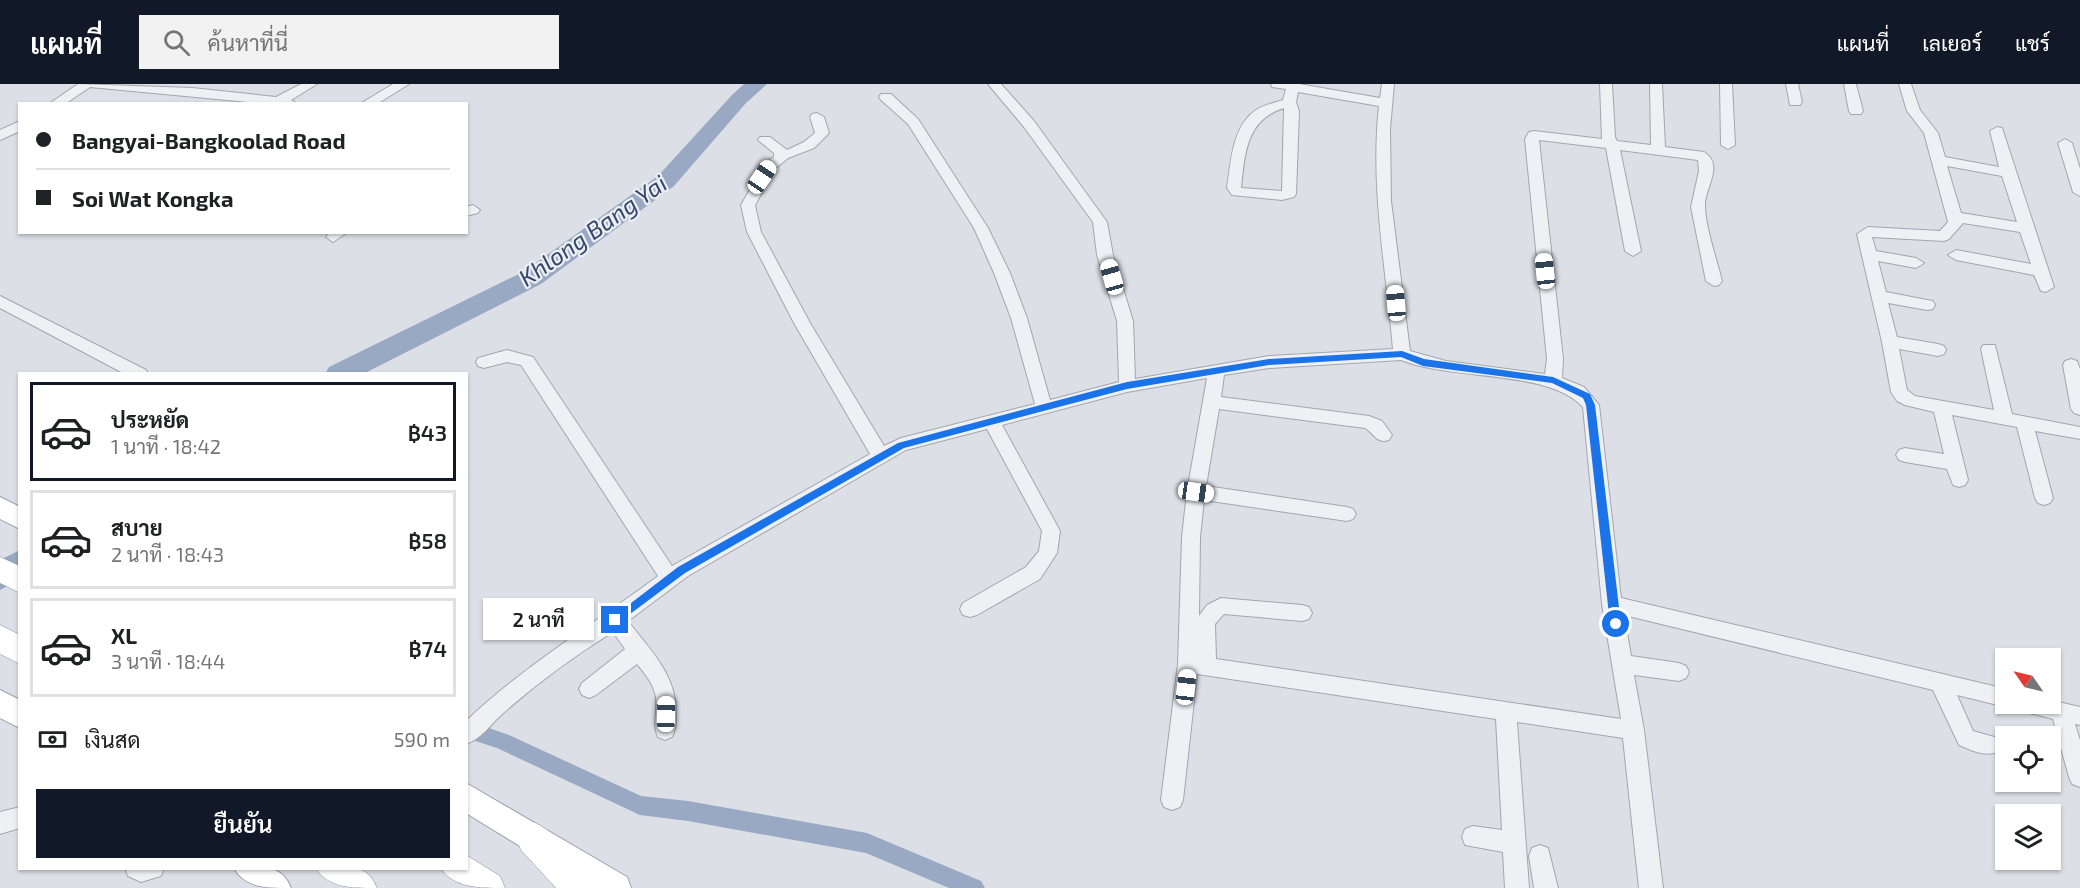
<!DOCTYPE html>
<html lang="th">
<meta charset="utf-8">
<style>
:root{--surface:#fff;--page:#f2f2f2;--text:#202124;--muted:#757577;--line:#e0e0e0;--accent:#111827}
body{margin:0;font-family:"Exo 2",Sarabun,sans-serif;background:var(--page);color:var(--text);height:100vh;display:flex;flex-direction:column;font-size:22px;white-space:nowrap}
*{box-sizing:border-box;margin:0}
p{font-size:20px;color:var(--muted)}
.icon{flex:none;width:33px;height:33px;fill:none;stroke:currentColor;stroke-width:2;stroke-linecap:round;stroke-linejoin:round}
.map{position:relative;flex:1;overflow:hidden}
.side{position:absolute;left:18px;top:288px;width:450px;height:498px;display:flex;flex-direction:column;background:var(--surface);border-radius:0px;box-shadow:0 2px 4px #0004}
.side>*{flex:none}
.top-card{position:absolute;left:18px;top:18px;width:450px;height:132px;border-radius:0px;box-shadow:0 2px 4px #0004;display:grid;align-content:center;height:132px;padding:0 18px;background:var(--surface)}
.needle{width:39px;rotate:304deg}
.buttons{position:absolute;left:1995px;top:564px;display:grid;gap:12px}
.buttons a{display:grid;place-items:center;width:66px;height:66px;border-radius:0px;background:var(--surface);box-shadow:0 2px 4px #0004;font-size:30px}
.end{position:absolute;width:27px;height:27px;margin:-14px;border:8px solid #1a73e8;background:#fff;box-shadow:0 0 0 3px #fff}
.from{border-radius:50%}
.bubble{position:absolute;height:42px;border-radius:0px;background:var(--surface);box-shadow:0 2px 4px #0004;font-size:20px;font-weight:600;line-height:42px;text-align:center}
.car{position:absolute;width:18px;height:36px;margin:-18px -9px;border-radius:8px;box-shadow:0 0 4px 2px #0007;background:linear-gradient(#fff 24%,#345 0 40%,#fff 0 76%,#345 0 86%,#fff 0)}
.top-card b{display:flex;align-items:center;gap:21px;height:57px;font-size:22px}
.top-card b+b{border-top:2px solid var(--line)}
.top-card i{width:15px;height:15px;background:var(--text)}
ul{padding:10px 0 0;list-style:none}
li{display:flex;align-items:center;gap:18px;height:99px;margin:0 12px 9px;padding:0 6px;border:3px solid var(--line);border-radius:0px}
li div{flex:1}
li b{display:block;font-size:22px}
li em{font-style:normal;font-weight:600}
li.current{border-color:var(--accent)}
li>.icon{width:54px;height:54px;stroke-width:1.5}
.pay{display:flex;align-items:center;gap:15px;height:66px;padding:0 18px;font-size:22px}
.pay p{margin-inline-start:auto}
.primary-button{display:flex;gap:12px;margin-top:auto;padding:12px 18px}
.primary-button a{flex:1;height:69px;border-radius:0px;background:var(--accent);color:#fff;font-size:24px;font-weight:600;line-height:69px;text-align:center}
header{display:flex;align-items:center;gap:36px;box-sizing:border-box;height:84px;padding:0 30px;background:var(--accent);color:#fff}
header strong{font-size:28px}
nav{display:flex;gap:33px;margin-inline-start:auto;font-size:21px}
.search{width:420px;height:54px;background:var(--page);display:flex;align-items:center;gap:15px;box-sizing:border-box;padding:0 21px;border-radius:0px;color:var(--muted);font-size:22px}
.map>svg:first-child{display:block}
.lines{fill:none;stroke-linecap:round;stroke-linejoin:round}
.canal{fill:#99a9c4;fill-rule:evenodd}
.river{fill:#99a9c4;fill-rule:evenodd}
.minor-casing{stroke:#a2a6ae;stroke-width:2}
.major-casing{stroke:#9ca2b0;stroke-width:2}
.highway-casing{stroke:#848b9b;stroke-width:1}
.minor{fill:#eef0f4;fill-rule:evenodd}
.major{fill:#fff;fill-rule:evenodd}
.highway{fill:#fff;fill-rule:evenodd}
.route{fill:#1a73e8}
.labels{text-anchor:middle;stroke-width:4.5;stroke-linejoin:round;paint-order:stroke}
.water-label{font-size:24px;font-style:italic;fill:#34476b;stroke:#ebeef3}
</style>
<header>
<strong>แผนที่</strong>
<div class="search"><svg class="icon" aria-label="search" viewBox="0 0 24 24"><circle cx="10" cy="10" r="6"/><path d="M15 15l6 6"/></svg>ค้นหาที่นี่</div>
<nav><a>แผนที่</a><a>เลเยอร์</a><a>แชร์</a></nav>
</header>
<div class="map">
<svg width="2080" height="804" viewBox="0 0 2080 804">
<rect width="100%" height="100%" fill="#dcdfe5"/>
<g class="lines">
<!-- canal -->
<path class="canal" d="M466,636L509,651L641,712L688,717L867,749L981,797L985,804H949L866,769L688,737L640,731L497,664L466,654Z"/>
<!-- river -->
<g class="river">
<path d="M744,0H767L746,19L674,102L541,200L363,290H325L329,283L523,188L658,92L732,11Z"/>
<path d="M20,466V495L0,506V476Z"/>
</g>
<defs>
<g id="minor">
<path d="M78,0L192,4L276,13L301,0H317L291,16L298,20H269L90,3L65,20H49Z"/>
<path d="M393,0H409L377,20H360Z"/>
<path d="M988,0H1001L1034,37L1107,138L1113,171L1133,237L1135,295L1269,272L1393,265C1386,185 1370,102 1379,22L1298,8L1296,18L1299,27L1296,110L1294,113L1282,116L1232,111L1227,104C1231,78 1232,42 1256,26C1264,21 1274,19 1283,16L1286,5L1272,3L1271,0H1299L1380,14L1382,0H1394L1390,45L1391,117L1410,267L1446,277L1545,290L1547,275L1525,55L1529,48L1534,47L1602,55L1600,0H1612L1615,53L1617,57L1651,61L1650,0H1662L1665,63L1704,68C1724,80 1706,103 1705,119C1704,139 1717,176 1722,197L1719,201L1714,202L1706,197L1691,123L1699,87L1698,76L1620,66L1641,167L1633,172L1625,167L1606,64L1539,56L1563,275L1562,294L1584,303L1599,321L1621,514L2006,605V620H2014L2006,623L1957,611L1973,647L1998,654L2001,661L1998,668C1984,673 1971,666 1959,661L1933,606L1624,531L1631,572L1679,579L1686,582L1689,588L1686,594L1679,597L1634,591L1644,646L1663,804H1639L1623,654L1517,638L1529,804H1505L1503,768L1465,761L1462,753L1465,745L1473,742L1502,746L1496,635L1197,590L1183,716L1180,723L1172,726L1164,723L1161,716L1178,580L1182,453L1187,408L1207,294L1127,308L1002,341L1060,447L1057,469L1040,495L977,531L970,533L963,531L960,525L963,519L1026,483L1039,467L1042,447L987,345L906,366L688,492L628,537C650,566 677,591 676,630C676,638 676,645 672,653L665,656L658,653C652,640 658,627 656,614C654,600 645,590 637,580L596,611L589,614L582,611L579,605L582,599L625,565L613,548C574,572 536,600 501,631C490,641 481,655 466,660V637C525,581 594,540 658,492L521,281L507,278L484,284L478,282L476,278L478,274L507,266L533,273L672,482L870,370L794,239L747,148L741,121L766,78L774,73V69L758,56L760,53H770L787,66L804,58L815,49L810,33L812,30L817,29L824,33L829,49L814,64L788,74L776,84L755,121L761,148L810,239L884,362L901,354L1035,320L1011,234L994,189L974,144L908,40L881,16L879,13L881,10H891L918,35L988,144L1010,189L1027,234L1050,316L1119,298L1117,237L1097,171L1093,138L1024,43ZM1284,24L1282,107L1241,104C1245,69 1246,36 1284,24ZM1401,276C1453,297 1547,285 1583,323L1602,520L1621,635L1216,575L1215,540L1224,530L1302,537L1309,535L1312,529L1309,523L1302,521L1221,514L1207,521L1199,532L1200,453L1204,416L1347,437L1353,435L1356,430L1353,425L1347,423L1206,402L1219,325L1365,344C1375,350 1376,360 1389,356L1392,351L1382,337L1369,332L1221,313L1224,291L1269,284Z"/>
<path d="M1720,0H1732L1735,61L1728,65L1721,61Z"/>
<path d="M1786,0H1798L1802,18L1800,21H1790Z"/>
<path d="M1844,0H1856L1863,27L1861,30H1851L1849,27Z"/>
<path d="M1899,0H1911L1920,26L1938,49L1945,73L1999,83L1990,47L1997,43L2002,44L2054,203L2046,208L2041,207L2034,191L1956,176L1948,171L1956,166L2031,180L2020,148L1963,139L1949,155L1944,157L1872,153L1876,167L1916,174L1924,179L1916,184L1878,177L1886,208L1927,216L1933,217L1935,221L1933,225L1927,226L1888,219L1897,253L1938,260L1944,262L1946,266L1944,270L1938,272L1899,265L1907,306L1915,312L1994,326L1981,265L1983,261H1995L2012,330L2080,343V355L2035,347L2053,414L2050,419L2044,421L2038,419L2035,414L2017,343L1952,331L1968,396L1965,401L1959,403L1953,401L1947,385L1905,378L1899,376L1896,371L1899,366L1905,364L1944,370L1934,328L1905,321L1897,317L1891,308L1882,258L1857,150L1868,143L1940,147L1948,138L1924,49L1907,27ZM1947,82L2002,92L2017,138L1961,129Z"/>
<path d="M20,37V47L0,56V46Z"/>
<path d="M2065,55L2072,59L2080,85V112L2073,108L2058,59Z"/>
<path d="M473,121L480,126L478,129L466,132V123Z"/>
<path d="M330,148H348L333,158L326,153Z"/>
<path d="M0,212L146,286L148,290H125L0,224Z"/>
<path d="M2071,275L2077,277L2080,285V331L2074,329L2071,325L2063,281L2065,277Z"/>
<path d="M2050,616L2080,623V641L2075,640L2080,656V703L2072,700L2069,693L2053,635L2022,627L2019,620H2050Z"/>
<path d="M20,723V744L0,750V728Z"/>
<path d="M1540,761L1548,764L1558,804H1534L1529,772L1532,764Z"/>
<path d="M125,784H164L161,792L141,798L128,792Z"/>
</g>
<g id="major">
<path d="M0,413L20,423V445L0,435Z"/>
<path d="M0,606L20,616V644L0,634Z"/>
<path d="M466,699L627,793L631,804H588L466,729Z"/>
<path d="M234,784C258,784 280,777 291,804C267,804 245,804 234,784Z"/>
</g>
<g id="highway">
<path d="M0,473L20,482V509L0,499Z"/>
<path d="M0,541L20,551V580L0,570Z"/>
<path d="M533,738C554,746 588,783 596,804H556L521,766L516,754L521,742Z"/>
<path d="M466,771L500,792L505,804C480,804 453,804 441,784H466Z"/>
<path d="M316,784C343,784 366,776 377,804C351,804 328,804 316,784Z"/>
</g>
</defs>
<!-- minor casing -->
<use href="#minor" class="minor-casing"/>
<!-- major casing -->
<use href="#major" class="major-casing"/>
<!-- highway casing -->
<use href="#highway" class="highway-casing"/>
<!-- minor -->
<use href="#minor" class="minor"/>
<!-- major -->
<use href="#major" class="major"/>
<!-- highway -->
<use href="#highway" class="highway"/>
</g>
<!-- route -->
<path class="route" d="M1402,267L1424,275L1553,293L1590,310L1595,321L1621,540L1619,543L1616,544L1610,540L1586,321L1583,314L1552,299L1423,282L1401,273L1269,281L1127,305L904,364L685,489L618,539H611L609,536L678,483L898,359L1127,298L1269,275Z"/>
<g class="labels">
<!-- water labels -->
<g class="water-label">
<text transform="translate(593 147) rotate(-35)" y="8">Khlong Bang Yai</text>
</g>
</g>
</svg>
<div class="buttons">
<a><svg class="needle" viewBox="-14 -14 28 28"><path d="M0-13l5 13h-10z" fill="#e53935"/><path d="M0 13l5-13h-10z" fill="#757577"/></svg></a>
<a><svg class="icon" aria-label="locate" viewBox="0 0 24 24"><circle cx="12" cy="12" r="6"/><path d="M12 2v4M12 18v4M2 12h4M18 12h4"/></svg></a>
<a><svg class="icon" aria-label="layers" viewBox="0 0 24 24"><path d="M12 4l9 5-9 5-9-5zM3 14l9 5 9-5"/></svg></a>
</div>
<i class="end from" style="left:1616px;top:540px"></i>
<i class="end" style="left:615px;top:536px"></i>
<div class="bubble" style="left:483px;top:514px;width:111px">2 นาที</div>
<i class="car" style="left:762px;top:93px;rotate:34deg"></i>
<i class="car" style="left:1545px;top:187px;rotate:354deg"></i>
<i class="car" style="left:1112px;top:193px;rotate:344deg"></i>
<i class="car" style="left:1396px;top:219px;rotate:355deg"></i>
<i class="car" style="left:1196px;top:408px;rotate:98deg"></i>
<i class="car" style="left:1186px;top:603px;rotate:7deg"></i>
<i class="car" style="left:666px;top:630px;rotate:1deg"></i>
<div class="top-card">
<b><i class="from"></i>Bangyai-Bangkoolad Road</b>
<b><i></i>Soi Wat Kongka</b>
</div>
<section class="side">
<ul>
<li class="current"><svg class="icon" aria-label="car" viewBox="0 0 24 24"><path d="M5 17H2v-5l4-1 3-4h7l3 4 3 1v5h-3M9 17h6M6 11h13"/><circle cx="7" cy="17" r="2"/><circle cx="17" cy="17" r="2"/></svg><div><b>ประหยัด</b><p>1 นาที · 18:42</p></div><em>฿43</em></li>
<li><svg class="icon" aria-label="car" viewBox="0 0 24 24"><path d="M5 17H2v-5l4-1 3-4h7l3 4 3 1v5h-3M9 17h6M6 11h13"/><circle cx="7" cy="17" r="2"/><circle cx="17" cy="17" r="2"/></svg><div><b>สบาย</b><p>2 นาที · 18:43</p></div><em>฿58</em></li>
<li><svg class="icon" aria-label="car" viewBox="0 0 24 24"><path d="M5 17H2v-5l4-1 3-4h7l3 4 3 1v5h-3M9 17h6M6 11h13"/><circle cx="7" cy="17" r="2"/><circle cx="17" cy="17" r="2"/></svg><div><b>XL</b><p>3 นาที · 18:44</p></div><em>฿74</em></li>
</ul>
<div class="pay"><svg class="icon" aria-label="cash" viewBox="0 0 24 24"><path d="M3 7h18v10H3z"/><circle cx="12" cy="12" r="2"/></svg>เงินสด<p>590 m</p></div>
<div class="primary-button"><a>ยืนยัน</a></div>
</section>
</div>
